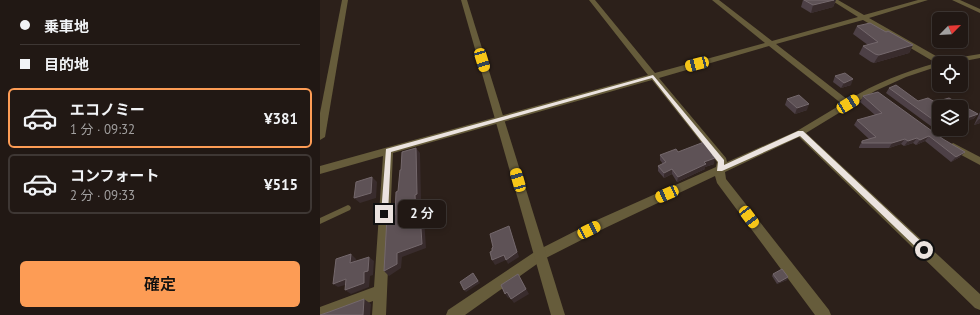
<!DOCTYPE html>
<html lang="ja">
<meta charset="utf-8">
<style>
:root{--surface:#211814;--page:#2d2522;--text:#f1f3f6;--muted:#a2a0a0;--line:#3e3734;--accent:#fd9c55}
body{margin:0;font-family:"PT Sans","Noto Sans JP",sans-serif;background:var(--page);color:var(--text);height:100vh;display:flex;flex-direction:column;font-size:15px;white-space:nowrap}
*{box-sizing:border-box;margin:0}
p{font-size:13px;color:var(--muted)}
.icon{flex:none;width:22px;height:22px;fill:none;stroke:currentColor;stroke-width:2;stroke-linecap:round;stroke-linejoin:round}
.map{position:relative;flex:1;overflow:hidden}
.side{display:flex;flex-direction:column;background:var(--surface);width:320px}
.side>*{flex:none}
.top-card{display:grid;align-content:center;height:88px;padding:0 20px;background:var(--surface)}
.needle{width:26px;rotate:66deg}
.fabs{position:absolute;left:612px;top:12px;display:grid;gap:8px}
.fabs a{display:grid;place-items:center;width:36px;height:36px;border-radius:6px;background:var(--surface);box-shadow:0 2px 6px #0003,0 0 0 1px var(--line);font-size:20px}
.end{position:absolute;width:18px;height:18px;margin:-9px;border:5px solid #ebe3df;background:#111;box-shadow:0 0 0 2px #111}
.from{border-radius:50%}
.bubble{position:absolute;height:28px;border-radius:6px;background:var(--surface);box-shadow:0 2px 6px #0003,0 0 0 1px var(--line);font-size:13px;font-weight:600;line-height:28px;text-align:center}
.car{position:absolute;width:12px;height:24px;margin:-12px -6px;border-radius:5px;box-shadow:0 0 3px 1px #0007;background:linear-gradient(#f5c518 24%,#345 0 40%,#f5c518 0 76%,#345 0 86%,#f5c518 0)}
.top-card b{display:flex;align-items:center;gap:14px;height:38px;font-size:15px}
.top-card b+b{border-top:1px solid var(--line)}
.top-card i{width:10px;height:10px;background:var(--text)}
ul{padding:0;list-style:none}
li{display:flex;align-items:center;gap:12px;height:60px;margin:0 8px 6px;padding:0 12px;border:2px solid var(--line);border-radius:6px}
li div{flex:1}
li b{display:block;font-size:15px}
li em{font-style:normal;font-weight:600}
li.selected{border-color:var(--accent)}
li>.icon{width:36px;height:36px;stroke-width:1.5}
.primary-button{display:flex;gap:8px;margin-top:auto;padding:8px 20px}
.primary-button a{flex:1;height:46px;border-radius:6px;background:var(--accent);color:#111;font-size:16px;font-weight:600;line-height:46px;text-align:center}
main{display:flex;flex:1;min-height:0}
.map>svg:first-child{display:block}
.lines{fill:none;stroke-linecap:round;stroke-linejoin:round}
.service{fill:#665c3b;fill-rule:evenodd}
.minor{fill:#665c3b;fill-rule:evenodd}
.tertiary{fill:#665c3b;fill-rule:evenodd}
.wall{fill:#4d4046}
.shaded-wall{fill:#392c2d}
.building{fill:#5e5256;stroke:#74686c}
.route{fill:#ebe3df}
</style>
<main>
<section class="side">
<div class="top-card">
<b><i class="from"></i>乗車地</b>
<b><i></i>目的地</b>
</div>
<ul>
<li class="selected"><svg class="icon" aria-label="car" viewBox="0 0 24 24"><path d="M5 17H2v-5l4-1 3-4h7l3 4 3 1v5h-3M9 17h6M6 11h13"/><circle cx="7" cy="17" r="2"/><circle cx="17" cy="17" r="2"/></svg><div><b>エコノミー</b><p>1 分 · 09:32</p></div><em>¥381</em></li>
<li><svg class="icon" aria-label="car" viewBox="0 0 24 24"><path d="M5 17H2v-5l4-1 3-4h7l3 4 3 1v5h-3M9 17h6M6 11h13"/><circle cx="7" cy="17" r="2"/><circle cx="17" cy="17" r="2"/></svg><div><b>コンフォート</b><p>2 分 · 09:33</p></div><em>¥515</em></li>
</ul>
<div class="primary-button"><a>確定</a></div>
</section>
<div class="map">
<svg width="660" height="315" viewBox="0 0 660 315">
<rect width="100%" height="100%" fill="#2c201a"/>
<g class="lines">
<!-- service -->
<path class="service" d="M28,205L30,206L31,208L30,210L0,224V218Z"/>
<!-- minor -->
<g class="minor">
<path d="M22,0H28L5,137L0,140V113Z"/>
<path d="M269,0H275L335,73L445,43L392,0H399L452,41L538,17L511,0H518L544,15L598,0H608L549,18L623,60L660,54V58L634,63H619V66L586,77L555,91L486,133L660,294V310L655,308L479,137L405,172L406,179L509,310L511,315H495L397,183L395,176L285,228L224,259L145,315H126L128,310L216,251L277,220L396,167L397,162L332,80L73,153L66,315H52L53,301L16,315H0V307L54,287L63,156L0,174V166L328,75ZM543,20L616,63C584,72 556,83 528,100L456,44ZM449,46L522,104L477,131L407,162L406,158L339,78Z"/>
<path d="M632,0H640L660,9V13Z"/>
<path d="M633,143L660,157V165L630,149L628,147L630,145Z"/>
</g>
<!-- tertiary -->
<path class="tertiary" d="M141,0H147L245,315H231Z"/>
</g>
<!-- wall -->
<g class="wall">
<path d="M483,0H516L513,7L491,13L481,7Z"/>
<path d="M537,26L566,32L593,45L589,53L554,63L551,62L539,54L543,46L548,45L533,34Z"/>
<path d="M515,76L531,85L521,88L513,82Z"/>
<path d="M569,88L598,101L615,102L658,114L653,119L619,107V129H640L639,130L623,135L566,93Z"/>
<path d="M558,92L640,157L631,162L605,141L596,145L593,143L584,146L581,144L569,148H539V147L542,141L549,139L534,125L537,120L555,115L540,102L543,96Z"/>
<path d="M467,99L487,110L475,114L465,105Z"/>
<path d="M660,112V123L654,125Z"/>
<path d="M358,152L394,157V164L385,167V169L357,182L352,174L344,178L338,171V166L343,164L340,160V155Z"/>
<path d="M453,274L468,277L467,280L457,284L452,276Z"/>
</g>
<!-- shaded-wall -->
<g class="shaded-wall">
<path d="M514,0H516L513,7L491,13L493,5Z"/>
<path d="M593,45L589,53L554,63L559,55Z"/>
<path d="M533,79L531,85L521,88L524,83Z"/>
<path d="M489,104L487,110L475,114L477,108Z"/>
<path d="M658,114L653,119L641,124V120Z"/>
<path d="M659,119H660V123L654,125Z"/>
<path d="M630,129H640L639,130L623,135L627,130Z"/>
<path d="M609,136L605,141L596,145L600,140Z"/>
<path d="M597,138L593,143L584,146L588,141Z"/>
<path d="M585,139L581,144L569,148L572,143Z"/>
<path d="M96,148L100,153L101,199L99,200L100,217L96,212L95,195Z"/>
<path d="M645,152L640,157L631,162L636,157Z"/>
<path d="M394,154L393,159L395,158L394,164L385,167V169L357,182L358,177L384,162L392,155Z"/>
<path d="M352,169V174L344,178V173Z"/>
<path d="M52,177L57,182L56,198L40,203L34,198Z"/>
<path d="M100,214L104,218L106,248L82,257L81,268L69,276L64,271L77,253Z"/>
<path d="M189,226L191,231L199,257L188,264L186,260L175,265L172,260Z"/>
<path d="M31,254L36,259L35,267L30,263Z"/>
<path d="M49,257L54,261L53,275L50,276L49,287L31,294L25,290L44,272Z"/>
<path d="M153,273L160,283L146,292L144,290Z"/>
<path d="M198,274L209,294L194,303L191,299Z"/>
<path d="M468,277L467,280L457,284L459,282Z"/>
<path d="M26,279L32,283L18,287L13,284Z"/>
<path d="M187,292L190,297L188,298L185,294Z"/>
<path d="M44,299L51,304L50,315H43Z"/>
</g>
<!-- building -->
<g class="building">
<path d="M484,0H514L493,5Z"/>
<path d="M550,23L566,32L568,31L593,45L559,55L555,54L543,46L558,42L537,26Z"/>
<path d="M525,73L533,79L524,83L515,76Z"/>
<path d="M576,85L598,101L608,98L615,102L629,98L658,114L641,120V107H619V124L569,88Z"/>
<path d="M558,92L623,139L645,152L636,157L609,136L600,140L597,138L588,141L585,139L572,143H542V141L556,137L537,120L562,113L543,96Z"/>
<path d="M479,95L489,104L477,108L467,99Z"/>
<path d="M384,142L394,154L392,155L395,158L384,162L386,164L358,177L352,169L344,173L338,166L346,162L340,155L356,149L358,152Z"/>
<path d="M96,148L97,194L95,195L96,212L100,214L102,244L77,253V264L64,271L67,217L75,215L76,192L78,191L80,170H81L82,152Z"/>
<path d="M52,177L51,193L34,198L36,182Z"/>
<path d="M189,226L197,252L186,260L184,255L172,260L170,252L172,251V248L173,247L170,234Z"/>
<path d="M31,254L30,263L49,257L48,271L44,272V283L25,290L26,279L13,284L16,259Z"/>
<path d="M462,269L468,277L459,282L453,274Z"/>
<path d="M153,273L158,281L144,290L140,282Z"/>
<path d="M198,274L206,289L191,299L187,292L185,294L181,285Z"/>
<path d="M44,299L43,315H0L9,312Z"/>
</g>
<!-- route -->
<path class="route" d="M333,75L404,160V165L478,131H483L607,247V252H601L480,136L402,171H397L398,162L332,78L71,152L68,214L64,217L62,216L61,214L66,149Z"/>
</svg>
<div class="fabs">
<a><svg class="needle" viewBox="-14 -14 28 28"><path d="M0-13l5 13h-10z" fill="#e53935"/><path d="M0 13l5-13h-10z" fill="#a2a0a0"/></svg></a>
<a><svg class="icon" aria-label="locate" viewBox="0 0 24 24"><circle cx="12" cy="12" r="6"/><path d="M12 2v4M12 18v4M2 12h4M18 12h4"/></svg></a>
<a><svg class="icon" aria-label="layers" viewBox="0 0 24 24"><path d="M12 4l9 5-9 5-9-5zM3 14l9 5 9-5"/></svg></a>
</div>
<i class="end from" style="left:604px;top:250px"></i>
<i class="end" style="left:64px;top:214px"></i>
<div class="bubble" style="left:78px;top:200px;width:48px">2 分</div>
<i class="car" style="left:162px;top:60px;rotate:163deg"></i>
<i class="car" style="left:377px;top:64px;rotate:255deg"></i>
<i class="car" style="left:528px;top:104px;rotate:59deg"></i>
<i class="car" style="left:198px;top:180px;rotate:344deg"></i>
<i class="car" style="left:347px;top:194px;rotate:246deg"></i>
<i class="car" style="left:429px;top:217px;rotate:143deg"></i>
<i class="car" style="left:269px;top:230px;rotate:63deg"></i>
</div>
</main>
